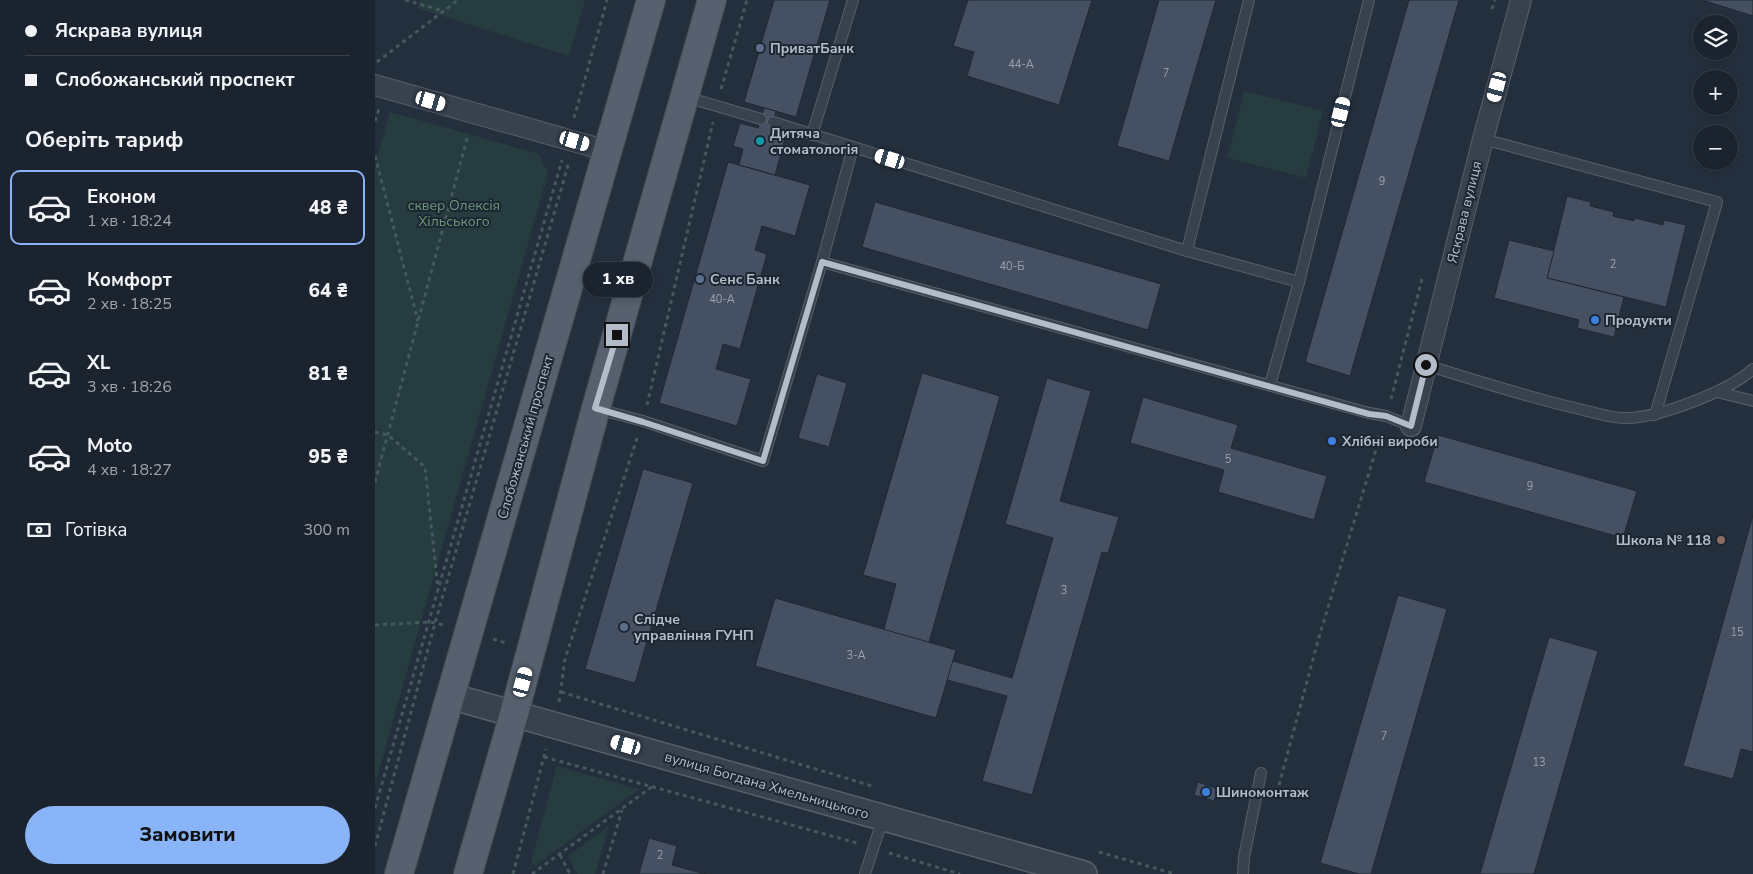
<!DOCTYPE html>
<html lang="uk">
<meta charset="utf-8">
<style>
:root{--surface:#1b232e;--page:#282f3a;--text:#f1f3f6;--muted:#a0a4aa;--line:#39404a;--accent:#8ab4f8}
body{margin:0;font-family:"Nunito Sans",sans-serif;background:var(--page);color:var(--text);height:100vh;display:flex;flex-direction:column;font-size:19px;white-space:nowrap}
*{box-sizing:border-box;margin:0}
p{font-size:16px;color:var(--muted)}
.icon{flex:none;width:28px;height:28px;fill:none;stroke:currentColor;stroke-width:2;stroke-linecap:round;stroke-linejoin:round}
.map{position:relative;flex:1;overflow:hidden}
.sheet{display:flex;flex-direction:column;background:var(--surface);width:375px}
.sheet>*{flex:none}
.hud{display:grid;align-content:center;height:110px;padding:0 25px;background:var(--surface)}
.tools{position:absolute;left:1318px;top:15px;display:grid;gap:10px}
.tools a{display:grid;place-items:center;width:45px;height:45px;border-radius:50%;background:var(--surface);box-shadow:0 2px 8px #0003,0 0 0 1px var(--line);font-size:25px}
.end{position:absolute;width:22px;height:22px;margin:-11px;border:6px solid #b4bcc9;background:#111;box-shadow:0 0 0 2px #111}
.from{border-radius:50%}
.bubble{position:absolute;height:35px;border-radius:18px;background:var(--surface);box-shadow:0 2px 8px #0003,0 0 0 1px var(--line);font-size:16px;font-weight:800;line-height:35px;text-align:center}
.car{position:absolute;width:15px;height:30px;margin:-15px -8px;border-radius:6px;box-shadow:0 0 4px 1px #0007;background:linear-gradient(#fff 24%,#345 0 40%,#fff 0 76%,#345 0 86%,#fff 0)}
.hud b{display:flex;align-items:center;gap:18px;height:48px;font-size:19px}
.hud b+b{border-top:1px solid var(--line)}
.hud i{width:12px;height:12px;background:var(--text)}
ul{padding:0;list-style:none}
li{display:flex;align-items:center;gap:15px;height:75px;margin:0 10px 8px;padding:0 15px;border:2px solid transparent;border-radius:10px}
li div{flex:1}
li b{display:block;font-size:19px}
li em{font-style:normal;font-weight:800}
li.current{border-color:var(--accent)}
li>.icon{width:45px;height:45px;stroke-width:1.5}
h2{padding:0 25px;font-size:22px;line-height:60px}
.pay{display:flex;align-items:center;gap:12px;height:55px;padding:0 25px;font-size:19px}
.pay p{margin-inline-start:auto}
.primary-button{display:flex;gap:10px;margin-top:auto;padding:10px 25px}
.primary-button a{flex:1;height:58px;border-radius:30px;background:var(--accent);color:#111;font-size:20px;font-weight:800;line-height:58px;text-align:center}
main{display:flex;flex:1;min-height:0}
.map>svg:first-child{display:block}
.green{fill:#263c3f}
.building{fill:#455162;stroke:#1f2835}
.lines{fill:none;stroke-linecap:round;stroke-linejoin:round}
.service-casing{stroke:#565f6c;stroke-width:12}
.minor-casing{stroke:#565f6c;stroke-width:22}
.tertiary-casing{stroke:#565f6c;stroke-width:28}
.primary-casing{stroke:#414a57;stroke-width:30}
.path{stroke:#44595c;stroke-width:3;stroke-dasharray:4 4;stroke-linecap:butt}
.service{stroke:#38414e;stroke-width:10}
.minor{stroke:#38414e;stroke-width:20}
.tertiary{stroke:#38414e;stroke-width:25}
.primary{stroke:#56606e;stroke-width:28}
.route{stroke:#b4bcc9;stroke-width:6}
.service-dot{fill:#5c6f8a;stroke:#1d2633;stroke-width:2}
.culture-dot{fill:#0f9aa8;stroke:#1d2633;stroke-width:2}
.shop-dot{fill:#3f7fe0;stroke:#1d2633;stroke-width:2}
.education-dot{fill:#8d6e63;stroke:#1d2633;stroke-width:2}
.labels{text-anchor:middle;stroke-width:4;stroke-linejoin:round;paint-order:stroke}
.number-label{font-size:11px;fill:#98a1af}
.poi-label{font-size:14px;font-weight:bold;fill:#b4bcc9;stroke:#1d2633;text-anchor:start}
.park-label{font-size:14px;fill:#6b9a76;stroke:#1d2633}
.street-label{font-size:14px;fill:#b4bcc9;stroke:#1d2633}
</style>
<main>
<section class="sheet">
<div class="hud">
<b><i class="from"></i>Яскрава вулиця</b>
<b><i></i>Слобожанський проспект</b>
</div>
<h2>Оберіть тариф</h2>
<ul>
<li class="current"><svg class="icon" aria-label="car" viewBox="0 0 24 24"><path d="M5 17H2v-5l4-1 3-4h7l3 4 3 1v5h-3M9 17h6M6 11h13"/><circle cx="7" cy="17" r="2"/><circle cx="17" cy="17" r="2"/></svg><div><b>Економ</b><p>1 хв · 18:24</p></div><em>48 ₴</em></li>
<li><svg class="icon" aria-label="car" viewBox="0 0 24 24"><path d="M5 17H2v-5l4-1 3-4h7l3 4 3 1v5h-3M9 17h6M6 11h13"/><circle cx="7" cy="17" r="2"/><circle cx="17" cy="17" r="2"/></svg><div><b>Комфорт</b><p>2 хв · 18:25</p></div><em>64 ₴</em></li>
<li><svg class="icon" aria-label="car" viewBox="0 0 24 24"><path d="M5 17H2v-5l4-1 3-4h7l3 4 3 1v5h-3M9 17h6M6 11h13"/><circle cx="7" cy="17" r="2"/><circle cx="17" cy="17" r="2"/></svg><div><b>XL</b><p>3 хв · 18:26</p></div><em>81 ₴</em></li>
<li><svg class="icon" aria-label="car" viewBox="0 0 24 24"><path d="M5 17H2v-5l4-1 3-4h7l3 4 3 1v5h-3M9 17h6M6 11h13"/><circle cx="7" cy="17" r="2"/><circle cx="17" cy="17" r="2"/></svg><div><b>Moto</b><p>4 хв · 18:27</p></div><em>95 ₴</em></li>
</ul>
<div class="pay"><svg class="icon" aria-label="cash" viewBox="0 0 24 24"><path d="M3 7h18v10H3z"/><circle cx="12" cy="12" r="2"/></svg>Готівка<p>300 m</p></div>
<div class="primary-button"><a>Замовити</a></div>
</section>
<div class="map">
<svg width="1378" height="874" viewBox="0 0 1378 874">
<rect width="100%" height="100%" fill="#242f3e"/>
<!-- green -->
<g class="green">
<path d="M45,0H210L194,56L42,8Z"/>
<path d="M869,91L948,111L931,178L852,158Z"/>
<path d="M15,112L164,154L173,173L0,784V164Z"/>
<path d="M182,766L264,789L160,866L156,861Z"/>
<path d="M234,826L220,874H202L193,856Z"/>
</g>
<!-- building -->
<g class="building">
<path d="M399,0H455L421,117L369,102Z"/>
<path d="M593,0H717L684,105L592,76L599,52L578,46Z"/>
<path d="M784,0H841L794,161L742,146Z"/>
<path d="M1034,0H1084L975,376L930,362Z"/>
<path d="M1327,0H1378V16Z"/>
<path d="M389,108L401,111L396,131L411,135L400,175L364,165L368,149L358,146L365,123L383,128Z"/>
<path d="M353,162L435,185L420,236L387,226L380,250L392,254L365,349L348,344L341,369L376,379L362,426L284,403Z"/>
<path d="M1192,196L1216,202L1215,206L1239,212L1238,216L1259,221L1260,218L1288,225L1289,220L1311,225L1291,307L1172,278Z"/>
<path d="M500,202L786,284L773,330L487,247Z"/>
<path d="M1134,240L1179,251L1172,278L1249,297L1239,337L1202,328L1204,320L1119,298Z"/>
<path d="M547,373L625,396L566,598L488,575Z"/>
<path d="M547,373L625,396L554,642L581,650L578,661L637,678L678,538L630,524L672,378L716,391L685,501L744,517L733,553L727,552L657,795L607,781L632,696L572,680L561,718L380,666L400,598L509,629L521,584L488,575Z"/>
<path d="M442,374L472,383L454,447L423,438Z"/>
<path d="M768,397L863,425L856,448L952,476L939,520L843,492L849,470L755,443Z"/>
<path d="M1063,435L1262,491L1248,538L1049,482Z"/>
<path d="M268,469L318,483L260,683L210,669Z"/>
<path d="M1378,515V752L1366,749L1358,779L1308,766Z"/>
<path d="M1023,595L1072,609L996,874H984L945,863Z"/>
<path d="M400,598L581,650L561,718L380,666Z"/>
<path d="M1174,637L1223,651L1159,874H1105Z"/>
<path d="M823,782L843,789L839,801L819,795Z"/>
<path d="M274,838L302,846L297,865L330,874H264Z"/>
</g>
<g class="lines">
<defs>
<g id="service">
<path d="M311,97L386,119"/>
<path d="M398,122L812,251L924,282L895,385"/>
<path d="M437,135L478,0"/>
<path d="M1108,139L1342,202L1280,415"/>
<path d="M812,251L874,0"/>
<path d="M447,262L478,147"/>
<path d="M924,282L994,0"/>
<path d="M1051,365C1102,381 1152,397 1204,409C1218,412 1235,418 1249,418C1282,419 1354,391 1378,369"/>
<path d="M1342,392L1378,401"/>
<path d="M222,409L268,421L388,461L447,262L994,413L1011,416L1036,426"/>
<path d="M490,874L508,818"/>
<path d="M868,874L869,857L886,773"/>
</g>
<g id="minor">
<path d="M0,85L233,151"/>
<path d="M1036,426L1108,139L1146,0"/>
</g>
<path id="tertiary" d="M75,696L709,874"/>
<g id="primary">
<path d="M24,874L276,0"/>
<path d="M93,874L139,714L221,408L337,0"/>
</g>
</defs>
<!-- service casing -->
<use href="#service" class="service-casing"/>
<!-- minor casing -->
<use href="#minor" class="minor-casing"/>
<!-- tertiary casing -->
<use href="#tertiary" class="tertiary-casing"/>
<!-- primary casing -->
<use href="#primary" class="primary-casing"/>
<!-- path -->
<g class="path">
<path d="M30,0L69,11"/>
<path d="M1117,9L1120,0"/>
<path d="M2,62L83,0"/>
<path d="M346,89L372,0"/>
<path d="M199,118L232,0"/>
<path d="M0,121L4,109"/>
<path d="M0,156L43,321"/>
<path d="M1016,399L1047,279"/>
<path d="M272,405L338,122"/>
<path d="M0,432L13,435L50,467L63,589"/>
<path d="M0,482L93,135"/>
<path d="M0,625L55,622L69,625"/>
<path d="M118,639L131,643"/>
<path d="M186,692L497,786"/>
<path d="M184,702L190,659L262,438"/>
<path d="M169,757L482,843"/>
<path d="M904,785L944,637L1006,433"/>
<path d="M0,808L187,160"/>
<path d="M0,846L60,623L194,162"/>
<path d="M724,852L800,874"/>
<path d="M514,853L585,874"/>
<path d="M185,855L195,874"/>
<path d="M138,874L171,749"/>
<path d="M157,874L278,786"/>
<path d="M228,874L247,810"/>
</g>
<!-- service -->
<use href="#service" class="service"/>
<!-- minor -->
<use href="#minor" class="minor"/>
<!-- tertiary -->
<use href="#tertiary" class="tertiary"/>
<!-- primary -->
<use href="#primary" class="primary"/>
</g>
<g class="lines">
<!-- route -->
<path class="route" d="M242,335L220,408L268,422L388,461L447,262L994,414L1011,416L1036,426L1051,365"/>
</g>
<!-- markers -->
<g class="service-dot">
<circle cx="385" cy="48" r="5"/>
<circle cx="325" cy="279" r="5"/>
<circle cx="249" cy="627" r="5"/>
</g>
<circle class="culture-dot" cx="385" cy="141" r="5"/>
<g class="shop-dot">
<circle cx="1220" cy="320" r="5"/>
<circle cx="957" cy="441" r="5"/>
<circle cx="831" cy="792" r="5"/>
</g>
<circle class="education-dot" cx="1346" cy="540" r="5"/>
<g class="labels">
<!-- number labels -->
<g class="number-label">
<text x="646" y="68">44-А</text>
<text x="791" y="77">7</text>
<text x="1007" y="185">9</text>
<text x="1238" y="268">2</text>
<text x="637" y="270">40-Б</text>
<text x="347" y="303">40-А</text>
<text x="853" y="463">5</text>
<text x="1155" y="490">9</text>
<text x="689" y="594">3</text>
<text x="1362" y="636">15</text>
<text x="481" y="659">3-А</text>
<text x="1009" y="740">7</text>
<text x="1164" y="766">13</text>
<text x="285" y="859">2</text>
</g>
<!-- poi labels -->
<g class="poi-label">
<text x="395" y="53">ПриватБанк</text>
<text x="395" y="138">Дитяча<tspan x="395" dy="16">стоматологія</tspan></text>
<text x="335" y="284">Сенс Банк</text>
<text x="1230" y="325">Продукти</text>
<text x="967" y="446">Хлібні вироби</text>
<text x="1336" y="545" text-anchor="end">Школа № 118</text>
<text x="259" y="624">Слідче<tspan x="259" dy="16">управління ГУНП</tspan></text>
<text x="841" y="797">Шиномонтаж</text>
</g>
<!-- park labels -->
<g class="park-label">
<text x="79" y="210">сквер Олексія<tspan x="79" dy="16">Хільського</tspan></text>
</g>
<!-- street labels -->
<g class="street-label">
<text transform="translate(1089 212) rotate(-76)" y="5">Яскрава вулиця</text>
<text transform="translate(150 437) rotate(-74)" y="5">Слобожанський проспект</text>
<text transform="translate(392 785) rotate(16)" y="5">вулиця Богдана Хмельницького</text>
</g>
</g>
</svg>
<div class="tools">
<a><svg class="icon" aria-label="layers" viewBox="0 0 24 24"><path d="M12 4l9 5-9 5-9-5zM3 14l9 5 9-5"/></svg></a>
<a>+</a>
<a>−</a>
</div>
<i class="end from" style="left:1051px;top:365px"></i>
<i class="end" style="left:242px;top:335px"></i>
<div class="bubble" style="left:208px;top:262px;width:70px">1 хв</div>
<i class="car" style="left:1122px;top:87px;rotate:195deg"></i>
<i class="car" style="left:56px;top:101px;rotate:106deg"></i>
<i class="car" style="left:966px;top:112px;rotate:14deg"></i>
<i class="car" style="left:200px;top:141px;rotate:106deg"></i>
<i class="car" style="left:515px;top:159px;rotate:287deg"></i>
<i class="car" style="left:148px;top:682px;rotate:15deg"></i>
<i class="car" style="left:251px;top:745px;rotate:286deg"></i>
</div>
</main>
